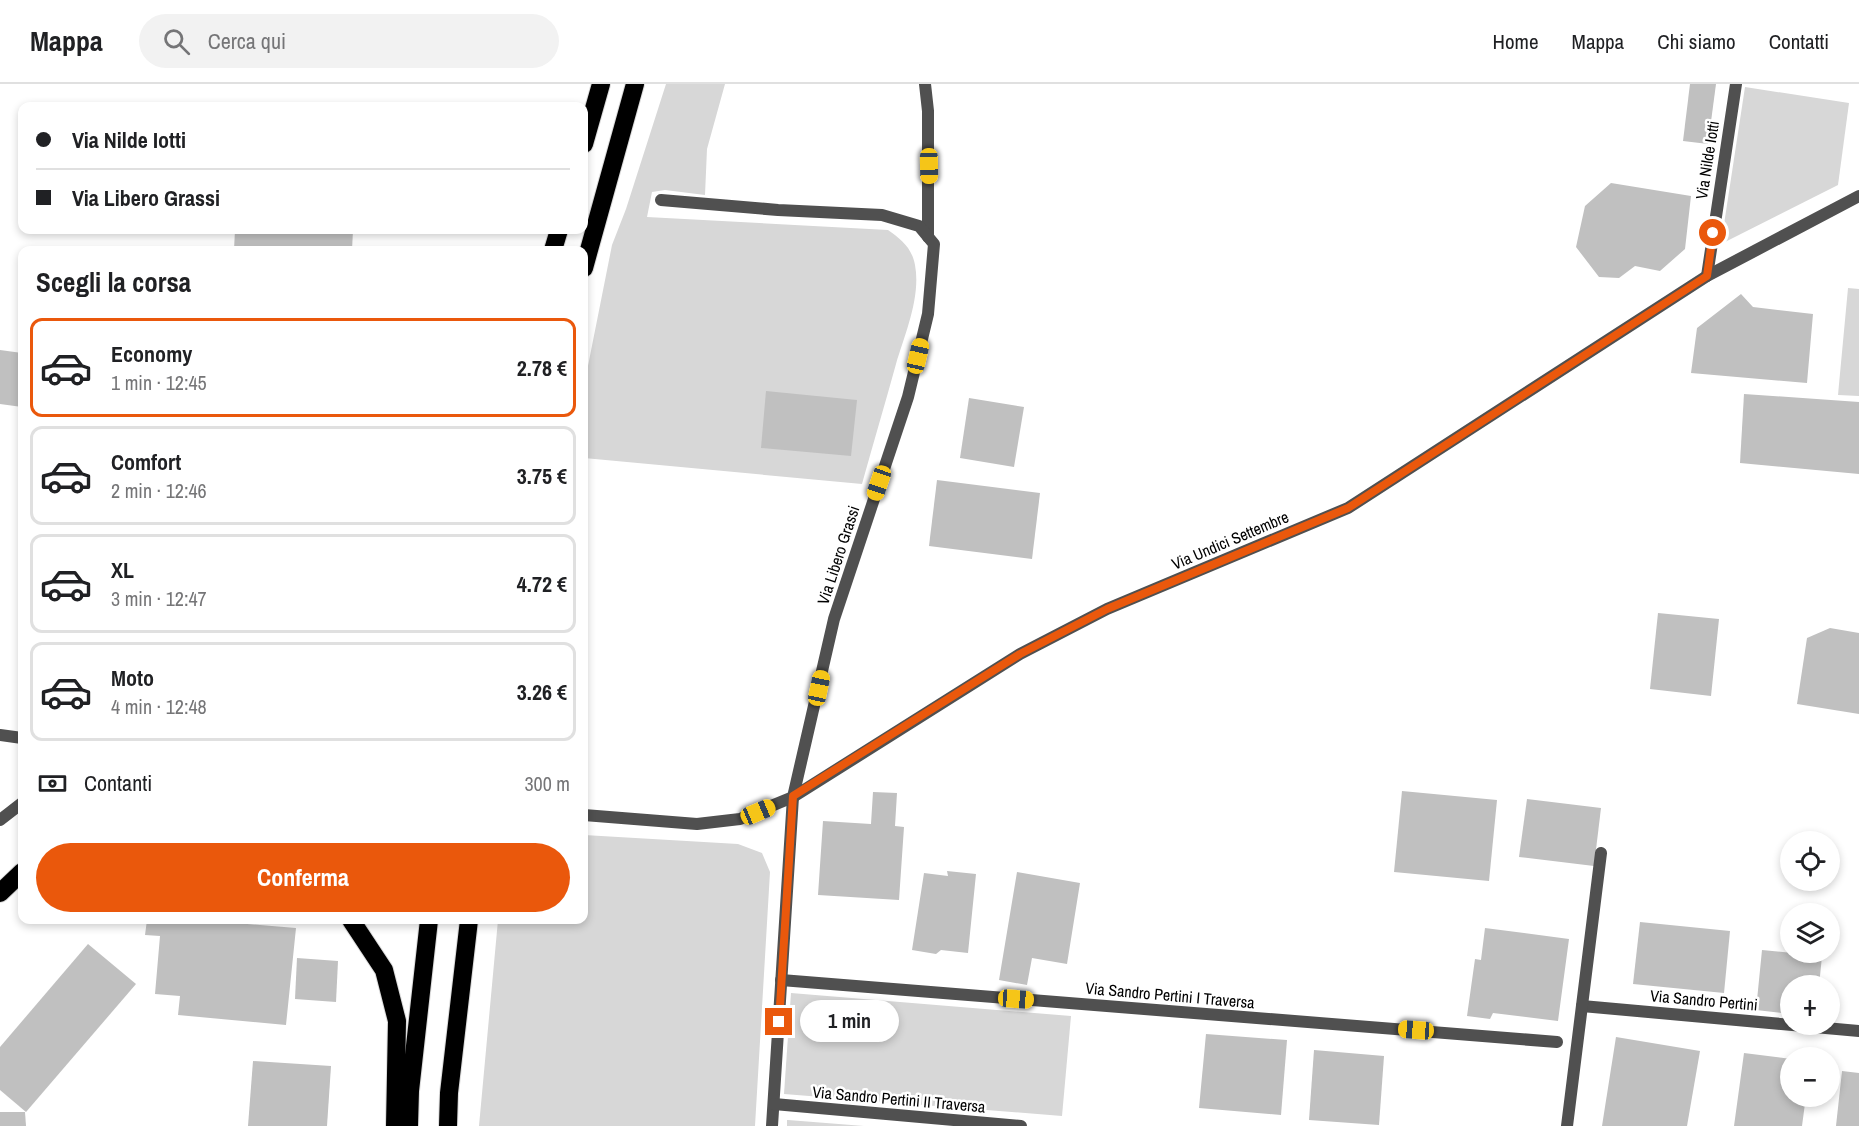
<!DOCTYPE html>
<html lang="it">
<meta charset="utf-8">
<style>
:root{--surface:#fff;--page:#f2f2f2;--text:#202124;--muted:#757577;--line:#e0e0e0;--accent:#ea580c}
body{margin:0;font-family:"Archivo Narrow",sans-serif;background:var(--page);color:var(--text);height:100vh;display:flex;flex-direction:column;font-size:22px;white-space:nowrap}
*{box-sizing:border-box;margin:0}
p{font-size:20px;color:var(--muted)}
.icon{flex:none;width:33px;height:33px;fill:none;stroke:currentColor;stroke-width:2;stroke-linecap:round;stroke-linejoin:round}
.map{position:relative;flex:1;overflow:hidden}
.sheet{position:absolute;left:18px;top:162px;width:570px;height:678px;display:flex;flex-direction:column;background:var(--surface);border-radius:12px;box-shadow:0 3px 9px #0003}
.sheet>*{flex:none}
.guide{position:absolute;left:18px;top:18px;width:570px;height:132px;border-radius:12px;box-shadow:0 3px 9px #0003;display:grid;align-content:center;height:132px;padding:0 18px;background:var(--surface)}
.buttons{position:absolute;left:1780px;top:747px;display:grid;gap:12px}
.buttons a{display:grid;place-items:center;width:60px;height:60px;border-radius:50%;background:var(--surface);box-shadow:0 3px 9px #0003;font-size:30px}
.end{position:absolute;width:27px;height:27px;margin:-14px;border:8px solid #ea580c;background:#fff;box-shadow:0 0 0 3px #fff}
.from{border-radius:50%}
.bubble{position:absolute;height:42px;border-radius:21px;background:var(--surface);box-shadow:0 3px 9px #0003;font-size:20px;font-weight:700;line-height:42px;text-align:center}
.car{position:absolute;width:18px;height:36px;margin:-18px -9px;border-radius:8px;box-shadow:0 0 4px 2px #0007;background:linear-gradient(#f5c518 24%,#345 0 40%,#f5c518 0 76%,#345 0 86%,#f5c518 0)}
.guide b{display:flex;align-items:center;gap:21px;height:57px;font-size:22px}
.guide b+b{border-top:2px solid var(--line)}
.guide i{width:15px;height:15px;background:var(--text)}
ul{padding:0;list-style:none}
li{display:flex;align-items:center;gap:18px;height:99px;margin:0 12px 9px;padding:0 6px;border:3px solid var(--line);border-radius:12px}
li div{flex:1}
li b{display:block;font-size:22px}
li em{font-style:normal;font-weight:700}
li.on{border-color:var(--accent)}
li>.icon{width:54px;height:54px;stroke-width:1.5}
h2{padding:0 18px;font-size:27px;line-height:72px}
.pay{display:flex;align-items:center;gap:15px;height:66px;padding:0 18px;font-size:22px}
.pay p{margin-inline-start:auto}
.button{display:flex;gap:12px;margin-top:auto;padding:12px 18px}
.button a{flex:1;height:69px;border-radius:36px;background:var(--accent);color:#fff;font-size:24px;font-weight:700;line-height:69px;text-align:center}
header{display:flex;align-items:center;gap:36px;box-sizing:border-box;height:84px;padding:0 30px;background:var(--surface);border-bottom:2px solid var(--line)}
header strong{font-size:28px}
nav{display:flex;gap:33px;margin-inline-start:auto;font-size:21px}
.search{width:420px;height:54px;background:var(--page);display:flex;align-items:center;gap:15px;box-sizing:border-box;padding:0 21px;border-radius:33px;color:var(--muted);font-size:22px}
.map>svg:first-child{display:block}
.green{fill:#d7d7d7}
.building{fill:#c0c0c0}
.lines{fill:none;stroke-linecap:round;stroke-linejoin:round}
.highway-casing{stroke:#dbdbdb;stroke-width:20}
.street{stroke:#505050;stroke-width:12}
.highway{stroke:#000;stroke-width:18}
.route{stroke:#ea580c;stroke-width:8}
.labels{text-anchor:middle;stroke-width:5;stroke-linejoin:round;paint-order:stroke}
.street-label{font-size:16px;fill:#000;stroke:#fff}
</style>
<header>
<strong>Mappa</strong>
<div class="search"><svg class="icon" aria-label="search" viewBox="0 0 24 24"><circle cx="10" cy="10" r="6"/><path d="M15 15l6 6"/></svg>Cerca qui</div>
<nav><a>Home</a><a>Mappa</a><a>Chi siamo</a><a>Contatti</a></nav>
</header>
<div class="map">
<svg width="1859" height="1042" viewBox="0 0 1859 1042">
<rect width="100%" height="100%" fill="#fff"/>
<!-- green -->
<g class="green">
<path d="M666,0H725L707,65L705,111L665,106L652,108L647,133L888,146C901,155 912,164 915,181C921,213 905,250 896,280C885,320 873,360 862,400L584,374V302L612,161L626,125Z"/>
<path d="M1745,3L1849,19L1838,101L1721,160Z"/>
<path d="M1848,204L1859,205V312L1838,311Z"/>
<path d="M584,751L738,760L762,769L770,788L755,1042H479L498,836H584Z"/>
<path d="M791,909L1071,932L1062,1032L784,1010Z"/>
<path d="M787,1036H788L864,1042H787Z"/>
</g>
<!-- building -->
<g class="building">
<path d="M1690,0H1716L1708,60L1683,57Z"/>
<path d="M1611,99L1691,112L1685,165L1660,187L1635,182L1619,194L1599,193L1576,163L1585,122Z"/>
<path d="M235,146H353L352,166H234Z"/>
<path d="M1741,210L1753,223L1813,230L1807,299L1691,289L1697,244Z"/>
<path d="M0,266L22,269V323L0,320Z"/>
<path d="M766,307L857,316L851,372L761,364Z"/>
<path d="M1744,310L1859,318V390L1740,379Z"/>
<path d="M969,314L1024,323L1014,383L960,374Z"/>
<path d="M937,396L1040,409L1032,475L929,462Z"/>
<path d="M1658,529L1719,535L1711,612L1650,605Z"/>
<path d="M1830,544L1859,549V630L1797,620L1807,554Z"/>
<path d="M1402,707L1497,716L1489,797L1394,788Z"/>
<path d="M873,708L897,709L895,742L904,743L899,816L818,811L823,737L871,740Z"/>
<path d="M1527,715L1601,724L1594,782L1519,773Z"/>
<path d="M947,787L976,790L968,869L941,866L936,870L912,866L924,789L948,792Z"/>
<path d="M1017,788L1080,799L1067,880L1032,874L1027,901L999,896Z"/>
<path d="M147,836H200L296,844L286,941L178,931L180,912L155,910L160,852L145,851Z"/>
<path d="M1640,838L1730,847L1724,909L1633,900Z"/>
<path d="M1485,844L1569,855L1558,937L1493,929L1490,935L1467,932L1475,875L1481,876Z"/>
<path d="M88,860L136,900L26,1028L0,1006V963Z"/>
<path d="M1762,866L1822,872L1819,902H1791V930L1756,926Z"/>
<path d="M297,874L338,877L336,918L295,915Z"/>
<path d="M1206,950L1287,956L1281,1031L1199,1024Z"/>
<path d="M1616,953L1700,967L1687,1042H1602Z"/>
<path d="M1314,966L1384,972L1379,1041L1309,1036Z"/>
<path d="M1744,969L1791,975V1012H1806L1802,1042H1734Z"/>
<path d="M253,977L331,982L327,1042H248Z"/>
<path d="M1842,987L1859,989V1042H1836Z"/>
<path d="M0,1028H25L26,1042H0Z"/>
</g>
<g class="lines">
<defs>
<g id="highway">
<path d="M584,60L601,0"/>
<path d="M553,166L559,146"/>
<path d="M584,184L635,0"/>
<path d="M0,809L22,788"/>
<path d="M351,836L384,886L397,937L395,1042"/>
<path d="M409,1042L410,1007L429,836"/>
<path d="M448,1042L449,1009L469,836"/>
</g>
</defs>
<!-- highway casing -->
<use href="#highway" class="highway-casing"/>
<!-- street -->
<g class="street">
<path d="M925,0L928,27V153"/>
<path d="M661,116L778,126L882,131L919,142L934,160L928,230L908,313L834,535L793,713L772,1042"/>
<path d="M1707,192L1736,0"/>
<path d="M0,651L22,654"/>
<path d="M584,731L697,740L740,735L793,713L1020,570L1107,525L1348,424L1707,192L1859,112"/>
<path d="M0,736L22,719"/>
<path d="M781,896L1557,958"/>
<path d="M1582,922L1859,947"/>
<path d="M774,1020L1021,1042"/>
<path d="M1567,1042L1601,769"/>
</g>
<!-- highway -->
<use href="#highway" class="highway"/>
</g>
<g class="lines">
<!-- route -->
<path class="route" d="M779,938L793,712L1020,570L1107,525L1348,424L1707,192L1713,149"/>
</g>
<g class="labels">
<!-- street labels -->
<g class="street-label">
<text transform="translate(1707 76) rotate(-81)" y="6">Via Nilde Iotti</text>
<text transform="translate(1230 456) rotate(-23)" y="6">Via Undici Settembre</text>
<text transform="translate(838 471) rotate(-72)" y="6">Via Libero Grassi</text>
<text transform="translate(1170 911) rotate(5)" y="6">Via Sandro Pertini I Traversa</text>
<text transform="translate(1704 916) rotate(5)" y="6">Via Sandro Pertini</text>
<text transform="translate(899 1015) rotate(5)" y="6">Via Sandro Pertini II Traversa</text>
</g>
</g>
</svg>
<div class="buttons">
<a><svg class="icon" aria-label="locate" viewBox="0 0 24 24"><circle cx="12" cy="12" r="6"/><path d="M12 2v4M12 18v4M2 12h4M18 12h4"/></svg></a>
<a><svg class="icon" aria-label="layers" viewBox="0 0 24 24"><path d="M12 4l9 5-9 5-9-5zM3 14l9 5 9-5"/></svg></a>
<a>+</a>
<a>−</a>
</div>
<i class="end from" style="left:1713px;top:149px"></i>
<i class="end" style="left:779px;top:938px"></i>
<div class="bubble" style="left:800px;top:916px;width:99px">1 min</div>
<i class="car" style="left:929px;top:82px;rotate:179deg"></i>
<i class="car" style="left:918px;top:272px;rotate:13deg"></i>
<i class="car" style="left:879px;top:399px;rotate:199deg"></i>
<i class="car" style="left:819px;top:604px;rotate:12deg"></i>
<i class="car" style="left:758px;top:728px;rotate:67deg"></i>
<i class="car" style="left:1016px;top:915px;rotate:94deg"></i>
<i class="car" style="left:1416px;top:946px;rotate:274deg"></i>
<div class="guide">
<b><i class="from"></i>Via Nilde Iotti</b>
<b><i></i>Via Libero Grassi</b>
</div>
<section class="sheet">
<h2>Scegli la corsa</h2>
<ul>
<li class="on"><svg class="icon" aria-label="car" viewBox="0 0 24 24"><path d="M5 17H2v-5l4-1 3-4h7l3 4 3 1v5h-3M9 17h6M6 11h13"/><circle cx="7" cy="17" r="2"/><circle cx="17" cy="17" r="2"/></svg><div><b>Economy</b><p>1 min · 12:45</p></div><em>2.78 €</em></li>
<li><svg class="icon" aria-label="car" viewBox="0 0 24 24"><path d="M5 17H2v-5l4-1 3-4h7l3 4 3 1v5h-3M9 17h6M6 11h13"/><circle cx="7" cy="17" r="2"/><circle cx="17" cy="17" r="2"/></svg><div><b>Comfort</b><p>2 min · 12:46</p></div><em>3.75 €</em></li>
<li><svg class="icon" aria-label="car" viewBox="0 0 24 24"><path d="M5 17H2v-5l4-1 3-4h7l3 4 3 1v5h-3M9 17h6M6 11h13"/><circle cx="7" cy="17" r="2"/><circle cx="17" cy="17" r="2"/></svg><div><b>XL</b><p>3 min · 12:47</p></div><em>4.72 €</em></li>
<li><svg class="icon" aria-label="car" viewBox="0 0 24 24"><path d="M5 17H2v-5l4-1 3-4h7l3 4 3 1v5h-3M9 17h6M6 11h13"/><circle cx="7" cy="17" r="2"/><circle cx="17" cy="17" r="2"/></svg><div><b>Moto</b><p>4 min · 12:48</p></div><em>3.26 €</em></li>
</ul>
<div class="pay"><svg class="icon" aria-label="cash" viewBox="0 0 24 24"><path d="M3 7h18v10H3z"/><circle cx="12" cy="12" r="2"/></svg>Contanti<p>300 m</p></div>
<div class="button"><a>Conferma</a></div>
</section>
</div>
